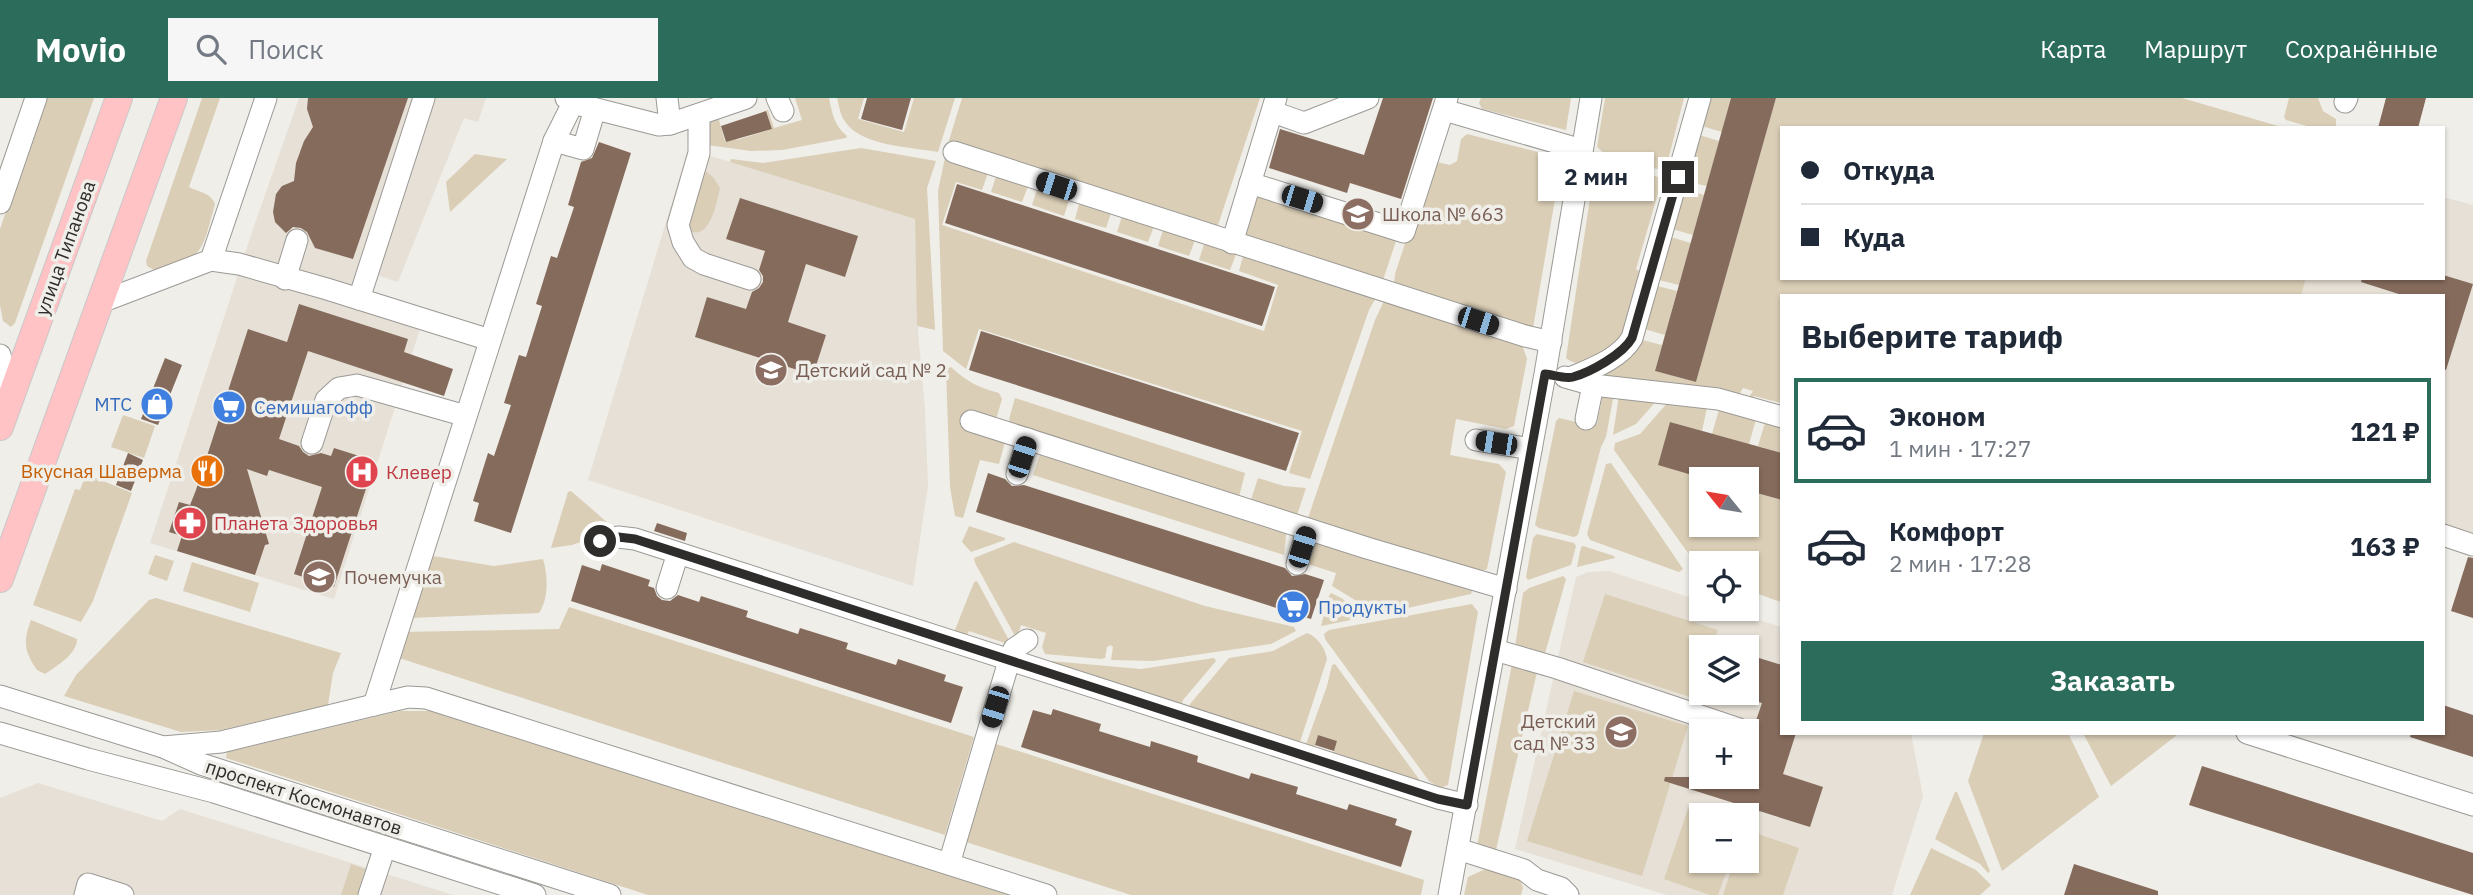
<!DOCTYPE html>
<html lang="ru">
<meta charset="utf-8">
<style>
:root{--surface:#fff;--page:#f6f6f7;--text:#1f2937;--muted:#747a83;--line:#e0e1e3;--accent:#2c6c5b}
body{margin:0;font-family:"IBM Plex Sans",sans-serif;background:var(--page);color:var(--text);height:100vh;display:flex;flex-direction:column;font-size:26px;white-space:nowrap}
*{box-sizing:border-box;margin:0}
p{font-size:23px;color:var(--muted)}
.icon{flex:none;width:38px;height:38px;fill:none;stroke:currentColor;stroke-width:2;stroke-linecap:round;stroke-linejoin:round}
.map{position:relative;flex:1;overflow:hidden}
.sheet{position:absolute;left:1780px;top:196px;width:665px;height:441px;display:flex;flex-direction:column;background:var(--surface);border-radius:0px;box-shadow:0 2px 5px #0004}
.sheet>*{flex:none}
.banner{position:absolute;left:1780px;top:28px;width:665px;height:154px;border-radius:0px;box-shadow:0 2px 5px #0004;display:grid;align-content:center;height:154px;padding:0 21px;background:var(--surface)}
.needle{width:46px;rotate:300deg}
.buttons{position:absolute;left:1689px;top:369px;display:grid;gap:14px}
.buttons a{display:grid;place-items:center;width:70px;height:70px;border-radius:0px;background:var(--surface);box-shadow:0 2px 5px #0004;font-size:35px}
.end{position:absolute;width:32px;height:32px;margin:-16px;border:9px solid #2e2d2c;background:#fff;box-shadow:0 0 0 4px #fff}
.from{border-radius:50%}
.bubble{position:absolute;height:49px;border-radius:0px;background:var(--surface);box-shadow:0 2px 5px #0004;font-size:23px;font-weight:700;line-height:49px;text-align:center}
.car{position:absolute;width:21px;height:42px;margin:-21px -10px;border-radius:9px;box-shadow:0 0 5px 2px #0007;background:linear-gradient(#222 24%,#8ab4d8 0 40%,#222 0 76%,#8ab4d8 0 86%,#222 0)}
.banner b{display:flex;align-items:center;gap:24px;height:66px;font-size:26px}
.banner b+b{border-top:2px solid var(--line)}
.banner i{width:18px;height:18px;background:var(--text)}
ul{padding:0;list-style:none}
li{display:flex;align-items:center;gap:21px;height:105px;margin:0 14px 10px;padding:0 7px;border:4px solid transparent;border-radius:0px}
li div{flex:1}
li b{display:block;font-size:26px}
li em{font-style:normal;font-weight:700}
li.on{border-color:var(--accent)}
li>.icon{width:63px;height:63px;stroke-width:1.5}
h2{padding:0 21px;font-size:32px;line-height:84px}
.action{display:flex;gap:14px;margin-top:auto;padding:14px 21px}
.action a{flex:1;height:80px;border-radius:0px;background:var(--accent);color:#fff;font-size:28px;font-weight:700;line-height:80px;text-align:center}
header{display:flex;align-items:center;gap:42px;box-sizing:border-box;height:98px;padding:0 35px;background:var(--accent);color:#fff}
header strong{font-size:33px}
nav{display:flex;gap:38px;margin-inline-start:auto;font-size:24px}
.search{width:490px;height:63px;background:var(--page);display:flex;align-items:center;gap:18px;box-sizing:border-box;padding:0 24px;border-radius:0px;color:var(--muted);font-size:26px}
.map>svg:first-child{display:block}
.built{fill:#e6e0d6;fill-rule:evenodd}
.green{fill:#daceb6}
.building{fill:#856b5c}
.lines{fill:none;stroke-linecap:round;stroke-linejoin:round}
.minor-casing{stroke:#9b9995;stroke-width:23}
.major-casing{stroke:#c9c8c8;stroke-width:28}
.minor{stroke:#fff;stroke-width:21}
.major{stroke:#ffc2c5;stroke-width:26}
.route{stroke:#2e2d2c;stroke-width:9}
.labels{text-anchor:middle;stroke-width:7;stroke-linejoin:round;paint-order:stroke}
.education-label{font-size:19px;fill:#785e54;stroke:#f0eee9;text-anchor:start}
.street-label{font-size:19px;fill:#2e2d2c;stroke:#f0eee9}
.shop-label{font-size:19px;fill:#366cbe;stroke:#f0eee9;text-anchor:start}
.food-label{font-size:19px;fill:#c56008;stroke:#f0eee9;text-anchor:end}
.health-label{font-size:19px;fill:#be3a42;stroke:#f0eee9;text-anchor:start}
</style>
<header>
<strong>Movio</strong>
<div class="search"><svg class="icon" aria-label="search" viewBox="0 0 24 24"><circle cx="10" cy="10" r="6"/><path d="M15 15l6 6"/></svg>Поиск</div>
<nav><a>Карта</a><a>Маршрут</a><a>Сохранённые</a></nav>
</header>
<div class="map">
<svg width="2473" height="797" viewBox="0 0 2473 797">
<rect width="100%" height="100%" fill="#f0eee9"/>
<!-- built -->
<g class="built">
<path d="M299,0H486L478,24L464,20L398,184L377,177L370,198L425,215L334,501L150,445L253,131Z"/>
<path d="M688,51L915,121L918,233L925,311L928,388L913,488L588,382Z"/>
<path d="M2443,99L2473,107V437L2443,427V198H2301L2306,180H2443Z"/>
<path d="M1609,473L1701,503V511H1725L1781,529L1782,635H1911L1923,698L1892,797H1667L1515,751L1576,479L1588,474ZM1701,550H1746V595H1701ZM1701,634H1746V679H1701ZM1701,718H1746V763H1701Z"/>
<path d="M38,685L162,723L180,711L453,797H0V700Z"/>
</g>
<!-- green -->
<g class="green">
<path d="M45,0H94L15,225L11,229L3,223L0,207V131Z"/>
<path d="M202,0H220L189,89C199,94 211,95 215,106C202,151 205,163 154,172L147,168L146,163Z"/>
<path d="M795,0H829C832,14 834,28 847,38L846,40L782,52L751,53L707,47L708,22L718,18L725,44L734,41L731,24L737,42L772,31L766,12H768L774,30L802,22Z"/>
<path d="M837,0H864L858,21L904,34L914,0H955L938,54C910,49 859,48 844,22C840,16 839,7 837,0Z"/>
<path d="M962,0H1260L1217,130L947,49Z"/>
<path d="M1481,0H1571L1566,32L1482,11L1479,5Z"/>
<path d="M1605,0H1684L1666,70L1660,72L1604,55L1597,49Z"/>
<path d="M1706,0H1731L1722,34L1698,27Z"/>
<path d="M1776,0H2182L2285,30H1782V180H2306L2301,198H1782L1781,305L1754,298L1749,303H1746L1753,293L1743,290L1737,300L1596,283V272L1638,241L1662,247L1655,273L1696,284Z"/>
<path d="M2289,0H2318L2323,13L2336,21V30H2314L2286,22L2284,19Z"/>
<path d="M1467,36L1562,60L1533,230L1394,186L1395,176L1431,67L1437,64L1450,67L1457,63L1461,41Z"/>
<path d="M1696,36L1719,43L1707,88L1683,83Z"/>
<path d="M861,50L936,63L927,90L935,232L917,228L915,121L730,64L731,61L763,65Z"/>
<path d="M946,55L990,69L982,92L956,84L942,127L1264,233L1278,187L1239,173L1245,151L1378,196L1369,212L1310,381L1289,375L1302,333L979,231L966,271L943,253L938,93Z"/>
<path d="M475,56L507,61L450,114L446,84Z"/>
<path d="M1601,62L1658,79L1661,85L1636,171L1641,175L1620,248C1604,255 1581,274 1566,260L1595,67Z"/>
<path d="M704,72L713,79L720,90C717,104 709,147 687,131Z"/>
<path d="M998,72L1030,83L1022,104L991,94Z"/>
<path d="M1039,86L1071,96L1064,118L1032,107Z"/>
<path d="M1680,90L1704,97L1693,137L1669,130Z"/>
<path d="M1258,91L1397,140L1383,182L1243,138Z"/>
<path d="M1081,99L1113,109L1106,130L1075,121Z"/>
<path d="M1124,112L1156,123L1148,144L1117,134Z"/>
<path d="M1165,126L1197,137L1189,158L1158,148Z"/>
<path d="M1667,138L1691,145L1679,187L1655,181Z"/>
<path d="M1206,140L1238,151L1230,172L1199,162Z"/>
<path d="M1653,187L1677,193L1665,237L1641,230Z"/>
<path d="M1384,203L1522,247L1527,261L1514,328L1506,331L1456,321L1450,357L1499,366L1506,374L1487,471L1477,475L1309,426L1308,420L1375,222Z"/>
<path d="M951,269C966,283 979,290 999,295L1002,301L995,325L1006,340L999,366L980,362L963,420L955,418L950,389L946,271Z"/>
<path d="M1603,295L1614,296L1606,339L1601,349L1578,437L1574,439L1539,430L1535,427L1556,323L1559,320L1593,328L1597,326Z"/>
<path d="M1619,297L1659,300L1636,326L1613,337Z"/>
<path d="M1015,300L1245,375L1238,403L1012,330L1009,321Z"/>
<path d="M1670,302L1708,305L1702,333L1670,324L1709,381L1701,382V427H1746L1747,392L1781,402V504L1747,492L1746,466H1701V473L1614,352L1615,345L1640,336Z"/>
<path d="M1720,308L1757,318L1749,346L1712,336Z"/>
<path d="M123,317L155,328L144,360L111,349Z"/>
<path d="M1766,321L1781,325V355L1758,348Z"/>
<path d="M1042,350L1287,429L1284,457L1033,377Z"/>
<path d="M1611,365L1683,471L1679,474L1590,442L1587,436L1606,366Z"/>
<path d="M82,374L132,395L93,503L81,524L33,507L75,391L80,392L85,379L81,378Z"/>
<path d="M1258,380L1284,388L1306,390L1295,423L1249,408Z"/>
<path d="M571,393L616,432L572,447L551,450L568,394Z"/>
<path d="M969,428L1005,440V442L971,454L962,444Z"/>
<path d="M1310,436L1473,490L1471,496L1367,519L1355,502L1332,488L1336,475L1301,464Z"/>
<path d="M1537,436L1574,445L1576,448L1571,467L1528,482L1526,479L1533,440Z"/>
<path d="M1014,444L1205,508L1294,529L1296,533L1271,546L1153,563L1111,562L1113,549L1110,547L1107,549L1105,560L1101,561L1045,556L1042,549L1046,535L1021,527L1017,540L1015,538L975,465L974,460Z"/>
<path d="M1583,448L1614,458L1615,460L1577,469L1581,449Z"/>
<path d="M155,457L174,463L167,483L148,476Z"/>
<path d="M433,458L494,468L543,461C548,477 549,500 539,515L409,520L427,460Z"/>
<path d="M192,464L259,485L250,514L183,493Z"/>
<path d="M1563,478L1566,481L1544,559L1515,549L1523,495L1529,490Z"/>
<path d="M977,483L1010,544L1008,546L969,533L965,542L953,537L974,484Z"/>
<path d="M1331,495L1343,501L1356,517V521L1321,528L1329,498Z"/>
<path d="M1605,496L1718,532L1712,549L1701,550V585L1696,601L1583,564Z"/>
<path d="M156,500L341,555L333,575L328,607L221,632L181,634L64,598L76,577L149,502Z"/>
<path d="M1472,506L1478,514L1448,687L1440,690L1429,683L1325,541L1324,536L1329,532Z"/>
<path d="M569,509L974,639L945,737L393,558L401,534L559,531Z"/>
<path d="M31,522L77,541C77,556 57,568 45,576L37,572C24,553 23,543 31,522Z"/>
<path d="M1307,535C1318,539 1325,550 1327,561L1299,647L1188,613L1190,606L1229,560L1273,553Z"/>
<path d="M1214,560L1216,563L1183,602L1180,611L1039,562L1141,571Z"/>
<path d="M1335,566L1424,688L1332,659L1337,643L1318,637L1313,653L1305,649L1327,588L1332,567Z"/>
<path d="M1512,566L1537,574L1496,752L1490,755L1477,748Z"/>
<path d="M1574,593L1688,628L1642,778L1527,743Z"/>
<path d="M400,613H434L1016,797H648L226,660L227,654Z"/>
<path d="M1984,635H2068L2099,699L2002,773L1968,683Z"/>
<path d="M2083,635H2176L2177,637L2111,688Z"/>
<path d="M996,646L1424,782L1421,797H1131L966,744Z"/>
<path d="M1955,694H1957L1990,773L1988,775L1980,766L1935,741Z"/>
<path d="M1688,711L1706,717L1701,718V763H1730L1718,797H1710L1664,781Z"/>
<path d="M1747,732L1799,750L1783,797H1723L1734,763H1746Z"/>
<path d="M1931,750L1976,772L1991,787L1980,797H1910Z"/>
<path d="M351,766L365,771L357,797H341Z"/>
<path d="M1490,769L1519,779L1523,790L1521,797H1464L1468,779Z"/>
</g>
<!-- building -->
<g class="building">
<path d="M308,0H408L353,161L315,150L307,134L301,130L293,129L286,135L275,124L273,114L276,96L282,88L294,83L296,65L304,43L313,29L307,11Z"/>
<path d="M867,0H911L902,32L861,21Z"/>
<path d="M1383,0H1433L1401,101L1350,85L1347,95L1269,70L1280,31L1364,57Z"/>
<path d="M1731,0H1776L1696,284L1655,273Z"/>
<path d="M2386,0H2426L2418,30H2378Z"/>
<path d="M766,13L772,31L726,44L721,28Z"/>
<path d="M599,44L631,55L511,435L474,423L479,405L473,403L488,355L494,358L511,307L504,305L519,257L526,259L542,208L536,206L551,158L557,160L574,109L568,107L581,64L592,60Z"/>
<path d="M957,86L1275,189L1262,228L945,125Z"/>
<path d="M740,100L858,138L845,179L806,166L788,224L826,237L813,277L695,239L707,199L746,211L752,194L759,190L763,184V178L759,172L765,153L726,141Z"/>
<path d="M2443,177L2473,186L2446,272L2443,271V198H2405L2361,184L2362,180H2443Z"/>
<path d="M299,206L408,241L404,254L453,271L444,298L308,253L279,341L299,348L303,354L309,358L321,355L331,358L334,350L375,363L334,489L294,476L322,389L269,372L267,378L247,371L269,446L265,447L255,477L177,453L182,438L169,434L179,404L190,407L196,392L248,231L287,244Z"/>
<path d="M981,233L1299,335L1286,373L969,272Z"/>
<path d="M165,260L182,267L158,327L141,321Z"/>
<path d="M1670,324L1782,355V402L1746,392V382H1709L1658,367Z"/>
<path d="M128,355L143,362L131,393L116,387Z"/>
<path d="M988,375L1005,381L1012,388L1024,387L1285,470L1292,478L1305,476L1324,482L1311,521L976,414Z"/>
<path d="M657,425L687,435L685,443L654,433Z"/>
<path d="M2468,459L2473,460V520L2451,513Z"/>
<path d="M602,466L650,482L648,488L654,490L657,498L662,502L670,503L678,497L699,504L701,498L748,513L746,519L798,536L800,530L848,545L846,551L896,567L898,561L946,577L944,583L963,589L951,625L571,503L582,467L600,473Z"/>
<path d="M1746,556L1782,567V635H1796L1783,676L1823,689L1810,729L1664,683L1665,679H1746V652L1762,605L1746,600Z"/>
<path d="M2443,607L2473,617V659L2410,639L2411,635H2443Z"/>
<path d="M1053,611L1101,626L1099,633L1150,649L1151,643L1198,658L1197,664L1249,681L1251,675L1298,689L1296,696L1347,712L1349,706L1397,721L1395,727L1412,733L1401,769L1021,649L1033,612L1051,617Z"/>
<path d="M1318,637L1337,643L1334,653L1315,647Z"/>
<path d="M2202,668L2473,755V797L2189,707Z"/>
<path d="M2074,766L2158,793V797H2064Z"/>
</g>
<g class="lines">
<defs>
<g id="minor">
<path d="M566,0L573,5L659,27L670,26L746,0"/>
<path d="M667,0L670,26"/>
<path d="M777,0L783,13"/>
<path d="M2345,4L2347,0"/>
<path d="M1444,12L1582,52"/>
<path d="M1273,14L1304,25L1368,0"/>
<path d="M699,17V55L678,127L683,144L693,160L704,166L750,181"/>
<path d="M554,43L583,51L595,11"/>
<path d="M954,54L1525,238L1551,244"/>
<path d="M1250,85L1404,134L1447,0"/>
<path d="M0,105L36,0"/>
<path d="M1232,145L1276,0"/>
<path d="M211,162L239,166L327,191L490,242"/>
<path d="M285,181L297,142"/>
<path d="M359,201L424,0"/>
<path d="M101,204L211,162L266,0"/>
<path d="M0,257L11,299"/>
<path d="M1565,279L1593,287L1718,301L1782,319"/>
<path d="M1570,280C1591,271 1620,261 1632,240L1700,0"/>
<path d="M1586,321L1593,287L1588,275"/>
<path d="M971,323L1367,450L1506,491"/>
<path d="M1476,342L1531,351"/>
<path d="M312,345L326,302L339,290L357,287L466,318"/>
<path d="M1017,376L1028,341"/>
<path d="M2443,437L2473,447"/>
<path d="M600,443L618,439L635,441L1438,700L1467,707"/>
<path d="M1297,466L1308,431"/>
<path d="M667,490L678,455"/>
<path d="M1495,552L1557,570L1739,631"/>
<path d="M0,598L163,649L201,666L610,797"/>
<path d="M374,607L554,43L573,5"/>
<path d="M0,635L88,661L214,694L535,797"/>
<path d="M2247,635L2473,707"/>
<path d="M163,649L221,644L374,607L408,599L426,600L1046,797"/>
<path d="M1458,751L1524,772L1537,782L1561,790L1568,797"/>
<path d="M949,766L1009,563L1014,551L1027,542"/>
<path d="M85,797L88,786L123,797"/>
<path d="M369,797L385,749"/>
<path d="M1449,797L1545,276L1591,0"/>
</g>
<g id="major">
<path d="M0,329L119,0"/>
<path d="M0,481L174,0"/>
</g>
</defs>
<!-- minor casing -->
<use href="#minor" class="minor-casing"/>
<!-- major casing -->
<use href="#major" class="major-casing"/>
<!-- minor -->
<use href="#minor" class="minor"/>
<!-- major -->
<use href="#major" class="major"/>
</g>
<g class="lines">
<!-- route -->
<path class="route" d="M600,443L618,439L635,441L1438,701L1467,707L1545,276C1554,277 1565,281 1573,279C1591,274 1623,256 1632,240L1678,79"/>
</g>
<!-- icons -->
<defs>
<symbol id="school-disc" viewBox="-11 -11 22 22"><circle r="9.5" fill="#8d6e63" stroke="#f0eee9"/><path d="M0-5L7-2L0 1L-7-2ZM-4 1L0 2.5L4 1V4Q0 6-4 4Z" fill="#fff"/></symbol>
<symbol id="shop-disc" viewBox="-11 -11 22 22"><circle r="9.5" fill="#3f7fe0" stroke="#f0eee9"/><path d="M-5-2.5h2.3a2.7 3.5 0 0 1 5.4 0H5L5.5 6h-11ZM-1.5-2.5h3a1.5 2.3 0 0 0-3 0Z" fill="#fff"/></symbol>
<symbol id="supermarket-disc" viewBox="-11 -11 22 22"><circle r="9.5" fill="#3f7fe0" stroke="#f0eee9"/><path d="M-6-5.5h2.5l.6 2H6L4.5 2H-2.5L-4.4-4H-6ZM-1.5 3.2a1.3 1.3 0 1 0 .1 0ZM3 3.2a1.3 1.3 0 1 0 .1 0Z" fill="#fff"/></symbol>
<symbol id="restaurant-disc" viewBox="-11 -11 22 22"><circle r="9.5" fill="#e8710a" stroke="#f0eee9"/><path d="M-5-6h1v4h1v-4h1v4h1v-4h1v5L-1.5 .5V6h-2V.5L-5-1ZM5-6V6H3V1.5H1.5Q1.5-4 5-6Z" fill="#fff"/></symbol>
<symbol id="hospital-disc" viewBox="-11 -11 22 22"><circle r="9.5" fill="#e0444e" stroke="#f0eee9"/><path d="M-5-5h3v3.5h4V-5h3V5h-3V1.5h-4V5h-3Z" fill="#fff"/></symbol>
<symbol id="pharmacy-disc" viewBox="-11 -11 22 22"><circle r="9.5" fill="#e0444e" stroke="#f0eee9"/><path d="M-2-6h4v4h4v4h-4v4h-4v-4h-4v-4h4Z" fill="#fff"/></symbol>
</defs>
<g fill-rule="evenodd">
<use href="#school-disc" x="1339" y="97" width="38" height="38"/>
<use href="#school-disc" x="752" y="253" width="38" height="38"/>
<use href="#shop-disc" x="138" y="287" width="38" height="38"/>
<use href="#supermarket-disc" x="210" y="290" width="38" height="38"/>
<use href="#restaurant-disc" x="188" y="354" width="38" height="38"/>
<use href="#hospital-disc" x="343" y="355" width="38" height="38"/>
<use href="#pharmacy-disc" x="171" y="406" width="38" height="38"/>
<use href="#school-disc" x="300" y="460" width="38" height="38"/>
<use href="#supermarket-disc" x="1274" y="490" width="38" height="38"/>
<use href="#school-disc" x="1602" y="615" width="38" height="38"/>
</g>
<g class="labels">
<!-- education labels -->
<g class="education-label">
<text x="1382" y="123">Школа № 663</text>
<text x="796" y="279">Детский сад № 2</text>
<text x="344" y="486">Почемучка</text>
<text x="1596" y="630" text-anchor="end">Детский<tspan x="1596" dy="22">сад № 33</tspan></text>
</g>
<!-- street labels -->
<g class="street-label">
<text transform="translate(65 150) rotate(-70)" y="7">улица Типанова</text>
<text transform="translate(304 699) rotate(18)" y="7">проспект Космонавтов</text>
</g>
<!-- shop labels -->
<g class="shop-label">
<text x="132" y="313" text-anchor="end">МТС</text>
<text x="254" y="316">Семишагофф</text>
<text x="1318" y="516">Продукты</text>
</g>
<!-- food labels -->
<g class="food-label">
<text x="182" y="380">Вкусная Шаверма</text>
</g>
<!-- health labels -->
<g class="health-label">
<text x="386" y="381">Клевер</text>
<text x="214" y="432">Планета Здоровья</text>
</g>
</g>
</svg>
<div class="buttons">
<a><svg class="needle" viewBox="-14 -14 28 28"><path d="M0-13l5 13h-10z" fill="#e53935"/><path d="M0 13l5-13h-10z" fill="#747a83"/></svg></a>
<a><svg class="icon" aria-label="locate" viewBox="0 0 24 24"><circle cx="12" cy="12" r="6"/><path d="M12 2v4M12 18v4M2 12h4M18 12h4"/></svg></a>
<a><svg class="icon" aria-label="layers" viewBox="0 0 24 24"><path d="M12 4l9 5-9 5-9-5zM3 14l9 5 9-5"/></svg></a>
<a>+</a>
<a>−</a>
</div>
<i class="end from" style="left:600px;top:443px"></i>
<i class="end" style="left:1678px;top:79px"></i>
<div class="bubble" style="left:1538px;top:54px;width:116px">2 мин</div>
<i class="car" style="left:1056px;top:88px;rotate:288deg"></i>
<i class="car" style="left:1302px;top:101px;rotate:107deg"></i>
<i class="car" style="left:1478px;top:223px;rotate:108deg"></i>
<i class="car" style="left:1496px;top:345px;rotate:279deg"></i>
<i class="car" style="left:1022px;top:359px;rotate:18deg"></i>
<i class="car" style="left:1302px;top:449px;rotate:17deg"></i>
<i class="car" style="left:995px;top:609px;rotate:197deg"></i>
<div class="banner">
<b><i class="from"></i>Откуда</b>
<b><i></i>Куда</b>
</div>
<section class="sheet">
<h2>Выберите тариф</h2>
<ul>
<li class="on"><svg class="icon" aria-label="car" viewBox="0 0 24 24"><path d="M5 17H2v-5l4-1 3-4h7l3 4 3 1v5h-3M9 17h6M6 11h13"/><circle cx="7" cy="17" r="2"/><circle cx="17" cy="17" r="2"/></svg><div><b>Эконом</b><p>1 мин · 17:27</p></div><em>121 ₽</em></li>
<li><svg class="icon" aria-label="car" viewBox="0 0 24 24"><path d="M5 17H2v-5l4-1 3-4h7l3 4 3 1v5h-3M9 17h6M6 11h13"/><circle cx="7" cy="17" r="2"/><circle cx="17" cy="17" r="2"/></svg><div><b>Комфорт</b><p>2 мин · 17:28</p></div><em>163 ₽</em></li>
</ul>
<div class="action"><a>Заказать</a></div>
</section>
</div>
